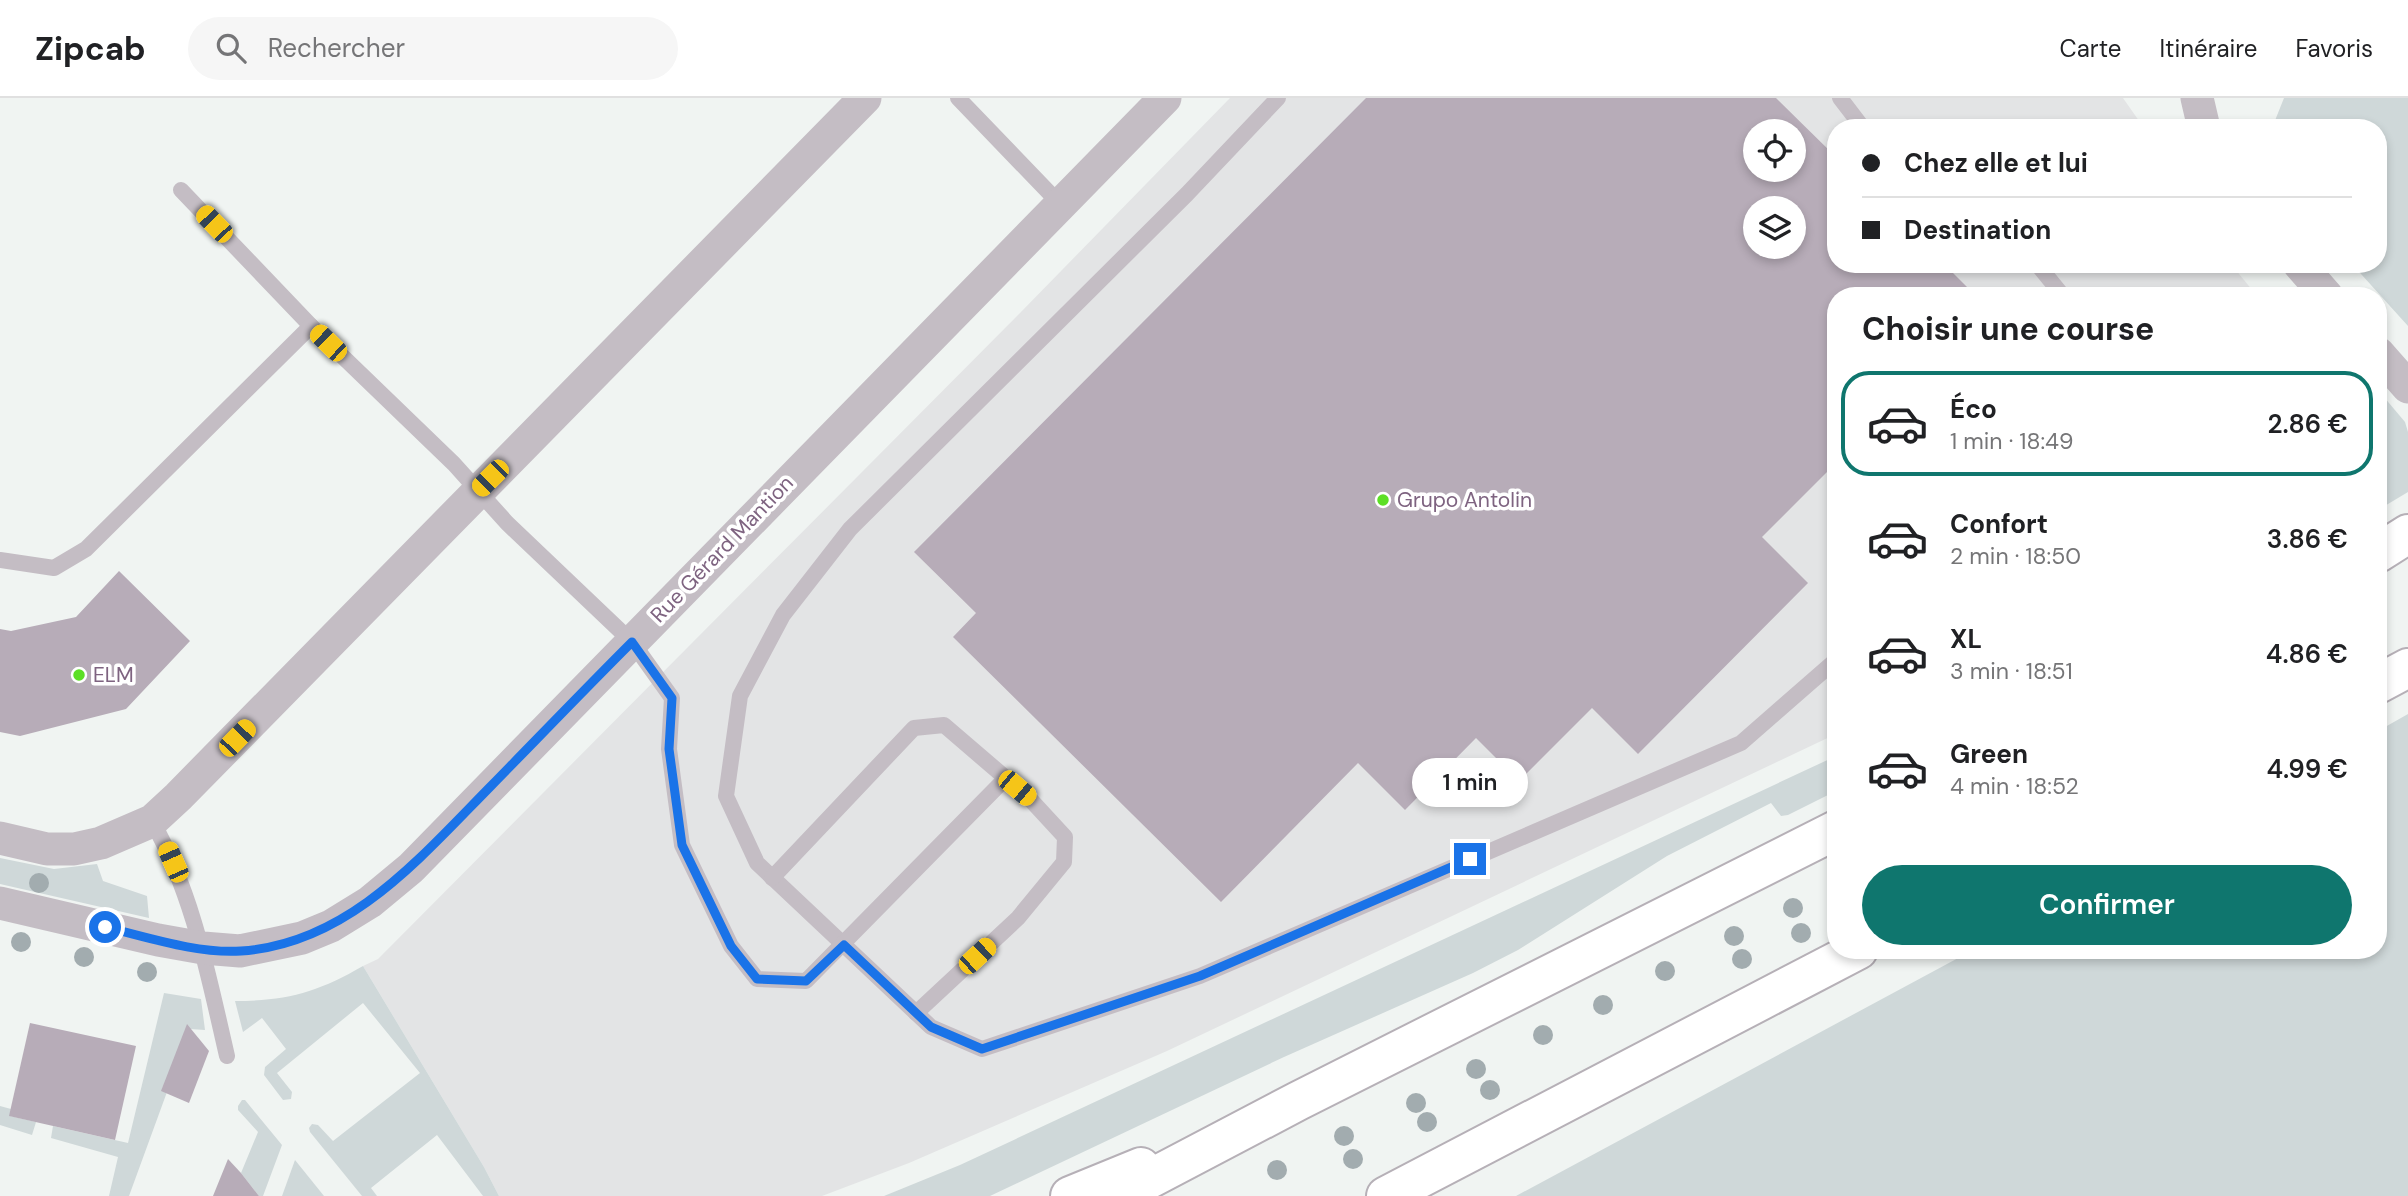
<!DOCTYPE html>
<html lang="fr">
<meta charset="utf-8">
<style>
:root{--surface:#fff;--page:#f6f6f6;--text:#202124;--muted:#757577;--line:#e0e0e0;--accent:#0f766e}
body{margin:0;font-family:"DM Sans",sans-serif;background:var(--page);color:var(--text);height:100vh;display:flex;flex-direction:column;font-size:26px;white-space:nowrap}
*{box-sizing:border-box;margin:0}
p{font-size:23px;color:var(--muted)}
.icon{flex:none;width:38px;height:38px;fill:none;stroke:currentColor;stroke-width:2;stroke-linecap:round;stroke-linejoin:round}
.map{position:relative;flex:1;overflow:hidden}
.sheet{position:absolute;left:1827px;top:189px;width:560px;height:672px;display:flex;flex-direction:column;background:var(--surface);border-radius:28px;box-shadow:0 4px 10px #0003}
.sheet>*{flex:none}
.guide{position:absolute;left:1827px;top:21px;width:560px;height:154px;border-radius:28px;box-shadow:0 4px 10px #0003;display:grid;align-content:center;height:154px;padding:0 35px;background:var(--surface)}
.controls{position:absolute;left:1743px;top:21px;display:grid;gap:14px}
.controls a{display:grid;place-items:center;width:63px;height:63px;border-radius:50%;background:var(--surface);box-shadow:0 4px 10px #0003;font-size:35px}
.end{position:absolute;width:32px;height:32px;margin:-16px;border:9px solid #1a73e8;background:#fff;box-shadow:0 0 0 4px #fff}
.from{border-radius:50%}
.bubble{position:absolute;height:49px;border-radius:24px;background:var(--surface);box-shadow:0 4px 10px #0003;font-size:23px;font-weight:600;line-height:49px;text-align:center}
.car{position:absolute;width:21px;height:42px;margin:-21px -10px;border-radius:9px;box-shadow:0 0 5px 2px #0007;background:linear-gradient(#f5c518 24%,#345 0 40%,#f5c518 0 76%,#345 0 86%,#f5c518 0)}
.guide b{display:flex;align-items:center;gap:24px;height:66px;font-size:26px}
.guide b+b{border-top:2px solid var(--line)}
.guide i{width:18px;height:18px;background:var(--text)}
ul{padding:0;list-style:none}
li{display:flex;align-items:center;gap:21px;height:105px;margin:0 14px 10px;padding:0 21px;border:4px solid transparent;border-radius:28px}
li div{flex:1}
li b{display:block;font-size:26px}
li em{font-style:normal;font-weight:600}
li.current{border-color:var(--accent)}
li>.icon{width:63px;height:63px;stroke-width:1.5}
h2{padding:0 35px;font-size:32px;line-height:84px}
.primary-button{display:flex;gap:14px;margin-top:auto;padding:14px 35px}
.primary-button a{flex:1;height:80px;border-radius:42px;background:var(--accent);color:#fff;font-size:28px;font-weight:600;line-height:80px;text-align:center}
header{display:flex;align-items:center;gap:42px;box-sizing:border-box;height:98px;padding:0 35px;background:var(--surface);border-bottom:2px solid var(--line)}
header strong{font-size:33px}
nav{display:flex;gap:38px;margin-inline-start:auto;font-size:24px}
.search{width:490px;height:63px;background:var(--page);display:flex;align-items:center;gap:18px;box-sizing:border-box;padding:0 24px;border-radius:38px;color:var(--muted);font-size:26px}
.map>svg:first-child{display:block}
.built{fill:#e3e4e5;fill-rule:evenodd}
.green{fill:#cfd8d9}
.building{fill:#b7acb8;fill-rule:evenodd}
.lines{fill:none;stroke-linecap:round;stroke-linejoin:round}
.trunk-casing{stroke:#b6b0b7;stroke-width:42}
.service{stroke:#c4bdc4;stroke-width:16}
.minor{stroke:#c4bdc4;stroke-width:33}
.trunk{stroke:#fff;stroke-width:38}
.tree{fill:#a2acaf}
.route{stroke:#1a73e8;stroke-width:9}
.poi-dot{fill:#5cdf25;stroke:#fff;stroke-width:2.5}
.labels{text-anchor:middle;stroke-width:7;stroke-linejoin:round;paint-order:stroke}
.poi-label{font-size:21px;fill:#7e6380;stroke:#fff;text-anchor:start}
.street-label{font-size:21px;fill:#7e6380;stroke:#fff}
</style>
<header>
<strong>Zipcab</strong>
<div class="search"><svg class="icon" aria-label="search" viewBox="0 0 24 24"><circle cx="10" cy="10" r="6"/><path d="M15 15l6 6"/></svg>Rechercher</div>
<nav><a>Carte</a><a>Itinéraire</a><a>Favoris</a></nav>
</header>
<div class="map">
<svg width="2408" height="1098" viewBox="0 0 2408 1098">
<rect width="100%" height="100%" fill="#f0f4f2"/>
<!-- built -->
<path class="built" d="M1230,0H2123L2144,30H1836V166H2231L2257,198H1836V636L1167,953L909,1065L822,1098H499L484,1069L363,868L378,861L1020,215ZM1755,33H1794V72H1755ZM1755,110H1794V149H1755Z"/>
<!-- green -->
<g class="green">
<path d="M2284,0H2408V228L2352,166H2378V30H2272Z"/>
<path d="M2378,292L2405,324L2408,334V394L2378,412Z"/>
<path d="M2408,616V1098H1516L1973,852H2378V633Z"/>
<path d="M1836,658V693L1788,717L1781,718L1771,705L1667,758L1518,852L1473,875L1284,959L990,1098H884L960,1067Z"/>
<path d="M0,760L54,771L97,766L103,783L147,798L149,820L0,786Z"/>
<path d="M363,868L484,1069L499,1098H483L437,1037L371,1090L377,1098H362L310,1034L309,1030L312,1026L318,1027L333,1043L420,975L363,905L277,975L292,994L291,1001L283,1002L264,977L265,969L286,951L262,920L243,934L235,903C287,903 318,894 363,868Z"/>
<path d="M164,895L201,901L205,932L190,931L129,1098H109L118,1059L51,1040L53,1028L128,1045Z"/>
<path d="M242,1002H245L282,1047L263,1098H259L241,1075L258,1034L238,1012V1008Z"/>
<path d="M0,1008L11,1011L10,1018L36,1024L32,1037L0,1027Z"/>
<path d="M295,1062L324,1098H282Z"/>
</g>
<!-- building -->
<g class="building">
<path d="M1366,0H1776L1836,59V166H1944L1976,198H1836V365L1762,439L1808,485L1638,656L1592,610L1519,683L1476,640L1405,712L1358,665L1221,804L953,539L976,515L914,454ZM1755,33H1794V72H1755ZM1755,110H1794V149H1755Z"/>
<path d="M119,473L190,543L126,611L20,638L0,634V531L11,533L76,519Z"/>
<path d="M30,925L136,948L115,1042L9,1018Z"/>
<path d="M187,926L209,953L189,1005L161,993Z"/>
<path d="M228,1061L241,1075L259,1098H213Z"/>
</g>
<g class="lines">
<defs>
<g id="trunk">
<path d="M2378,455L2408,436"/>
<path d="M2378,586L2408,570"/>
<path d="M1070,1098L1141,1069"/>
<path d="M1117,1098L1298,1003L1836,732"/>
<path d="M1386,1098L1858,852"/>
</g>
</defs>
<!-- trunk casing -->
<use href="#trunk" class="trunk-casing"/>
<!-- service -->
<g class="service">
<path d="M958,0L1060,106"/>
<path d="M1278,0L1187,96L850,431L783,517L740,598L726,698L757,765L931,929L982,951L1200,878L1741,645L1836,562"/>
<path d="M1840,0L1863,30"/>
<path d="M181,92L311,228L454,366L507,425L632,544L672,600L669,651L682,747L731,848L757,881L806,883L1006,680"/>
<path d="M2037,166L2063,198"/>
<path d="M0,462L54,470L86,451L311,228"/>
<path d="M152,723C193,796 208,876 227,958"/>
<path d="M772,780L914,630L944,627L1029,700L1065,739L1064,764L1018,820L916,915"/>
</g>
<!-- minor -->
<g class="minor">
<path d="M2197,0L2204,30"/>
<path d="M2299,166L2327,198"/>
<path d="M2378,255L2408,289"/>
<path d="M0,740L47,751H74L101,745L152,723L178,699L865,0"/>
<path d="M0,805L158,842L203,850L240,853L302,840L331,828L370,804L411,770L1165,0"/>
</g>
<!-- trunk -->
<use href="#trunk" class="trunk"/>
</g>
<!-- trees -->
<g class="tree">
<circle cx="39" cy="785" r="10"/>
<circle cx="1793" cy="810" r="10"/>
<circle cx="1801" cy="835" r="10"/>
<circle cx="1734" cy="838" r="10"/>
<circle cx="21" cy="844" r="10"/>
<circle cx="84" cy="859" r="10"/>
<circle cx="1742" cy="861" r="10"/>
<circle cx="1665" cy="873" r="10"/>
<circle cx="147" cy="874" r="10"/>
<circle cx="1603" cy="907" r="10"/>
<circle cx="1543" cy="937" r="10"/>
<circle cx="1476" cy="971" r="10"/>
<circle cx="1490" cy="992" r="10"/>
<circle cx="1416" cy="1005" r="10"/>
<circle cx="1427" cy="1024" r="10"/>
<circle cx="1344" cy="1038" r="10"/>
<circle cx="1353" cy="1061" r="10"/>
<circle cx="1277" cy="1072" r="10"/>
</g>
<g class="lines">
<!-- route -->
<path class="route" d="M105,829C147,839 198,856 241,853C348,846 420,760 491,688C538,640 584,592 632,544L672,600L669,651L682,747L731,848L757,881L806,883L844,847L931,929L982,951L1200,878L1470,761"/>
</g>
<!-- markers -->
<g class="poi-dot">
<circle cx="1383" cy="402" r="7"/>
<circle cx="79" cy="577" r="7"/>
</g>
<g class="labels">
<!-- poi labels -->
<g class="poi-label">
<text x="1397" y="409">Grupo Antolin</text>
<text x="93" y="584">ELM</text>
</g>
<!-- street labels -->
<g class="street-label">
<text transform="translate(722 451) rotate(-46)" y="7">Rue Gérard Mantion</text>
</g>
</g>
</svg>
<div class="controls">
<a><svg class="icon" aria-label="locate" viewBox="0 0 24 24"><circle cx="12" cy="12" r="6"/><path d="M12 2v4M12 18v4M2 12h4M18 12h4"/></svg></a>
<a><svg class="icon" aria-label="layers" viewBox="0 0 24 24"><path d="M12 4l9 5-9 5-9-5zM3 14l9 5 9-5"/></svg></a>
</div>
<i class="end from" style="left:105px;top:829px"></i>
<i class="end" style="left:1470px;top:761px"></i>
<div class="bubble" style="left:1412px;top:660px;width:116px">1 min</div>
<i class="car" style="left:214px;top:126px;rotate:316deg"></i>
<i class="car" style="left:328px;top:245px;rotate:314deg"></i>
<i class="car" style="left:490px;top:380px;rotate:225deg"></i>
<i class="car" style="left:237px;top:640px;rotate:44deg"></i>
<i class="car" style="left:1017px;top:690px;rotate:130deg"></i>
<i class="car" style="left:173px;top:764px;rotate:336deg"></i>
<i class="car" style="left:977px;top:858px;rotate:47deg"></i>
<div class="guide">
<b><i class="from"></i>Chez elle et lui</b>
<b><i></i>Destination</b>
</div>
<section class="sheet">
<h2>Choisir une course</h2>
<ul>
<li class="current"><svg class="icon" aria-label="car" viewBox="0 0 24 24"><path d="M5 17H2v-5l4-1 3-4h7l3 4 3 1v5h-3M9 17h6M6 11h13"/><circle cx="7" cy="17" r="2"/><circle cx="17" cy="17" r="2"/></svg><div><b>Éco</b><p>1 min · 18:49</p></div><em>2.86 €</em></li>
<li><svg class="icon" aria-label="car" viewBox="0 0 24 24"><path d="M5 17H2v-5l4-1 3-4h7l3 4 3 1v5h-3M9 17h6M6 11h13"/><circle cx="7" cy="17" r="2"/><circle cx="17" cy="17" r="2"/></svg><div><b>Confort</b><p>2 min · 18:50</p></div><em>3.86 €</em></li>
<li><svg class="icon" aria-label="car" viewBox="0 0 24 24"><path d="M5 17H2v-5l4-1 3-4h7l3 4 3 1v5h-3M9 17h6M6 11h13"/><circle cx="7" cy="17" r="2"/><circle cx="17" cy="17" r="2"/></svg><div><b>XL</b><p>3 min · 18:51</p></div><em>4.86 €</em></li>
<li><svg class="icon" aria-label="car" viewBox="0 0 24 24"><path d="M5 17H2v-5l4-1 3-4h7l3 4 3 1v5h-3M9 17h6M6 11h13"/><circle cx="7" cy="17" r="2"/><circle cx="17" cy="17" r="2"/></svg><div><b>Green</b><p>4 min · 18:52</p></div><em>4.99 €</em></li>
</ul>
<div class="primary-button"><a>Confirmer</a></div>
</section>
</div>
